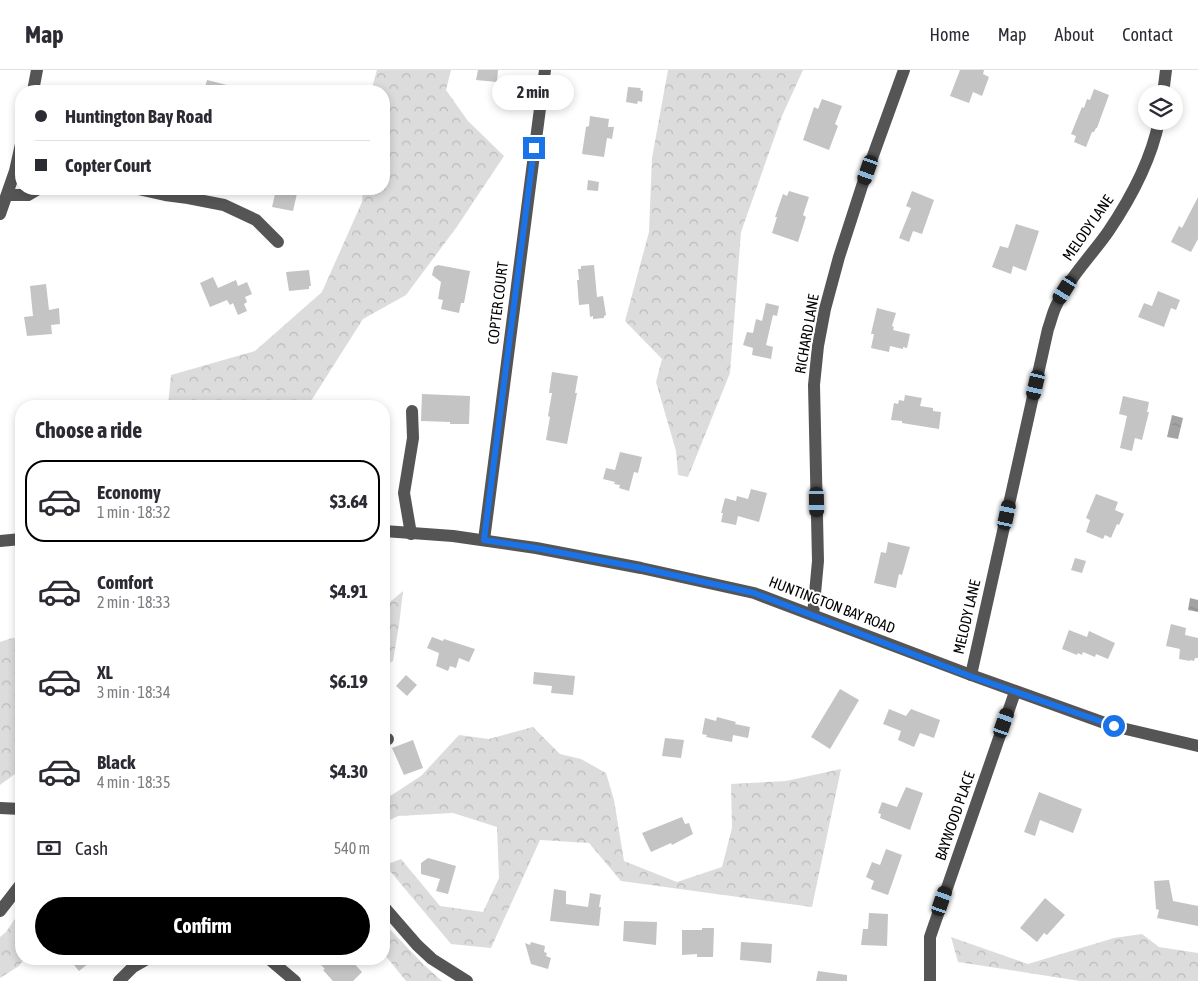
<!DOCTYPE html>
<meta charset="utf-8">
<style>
:root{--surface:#fff;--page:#f2f2f3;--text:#2b2b33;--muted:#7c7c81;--line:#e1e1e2;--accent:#000}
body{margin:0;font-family:"Asap Condensed",sans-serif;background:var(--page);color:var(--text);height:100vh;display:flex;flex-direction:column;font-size:19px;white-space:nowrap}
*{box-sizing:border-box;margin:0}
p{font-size:16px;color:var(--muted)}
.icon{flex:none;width:28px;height:28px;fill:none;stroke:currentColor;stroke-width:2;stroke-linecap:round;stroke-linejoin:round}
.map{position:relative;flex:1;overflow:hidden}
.drawer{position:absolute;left:15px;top:330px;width:375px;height:565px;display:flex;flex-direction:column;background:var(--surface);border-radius:20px;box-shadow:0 2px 8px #0003}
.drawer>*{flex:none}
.hud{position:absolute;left:15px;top:15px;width:375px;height:110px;border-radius:20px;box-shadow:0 2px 8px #0003;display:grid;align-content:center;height:110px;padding:0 20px;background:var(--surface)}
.fabs{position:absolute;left:1138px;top:15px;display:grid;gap:10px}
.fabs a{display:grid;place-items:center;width:45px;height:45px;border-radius:50%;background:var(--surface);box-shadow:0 2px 8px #0003;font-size:25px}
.end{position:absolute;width:22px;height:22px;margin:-11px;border:6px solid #1a73e8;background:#fff;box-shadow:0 0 0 2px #fff}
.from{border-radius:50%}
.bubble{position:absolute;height:35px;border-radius:18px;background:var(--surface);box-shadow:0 2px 8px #0003;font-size:16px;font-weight:700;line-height:35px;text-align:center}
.car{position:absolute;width:15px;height:30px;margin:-15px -8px;border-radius:6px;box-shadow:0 0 4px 1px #0007;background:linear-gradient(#222 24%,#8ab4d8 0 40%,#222 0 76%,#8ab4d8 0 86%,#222 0)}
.hud b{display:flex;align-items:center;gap:18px;height:48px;font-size:19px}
.hud b+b{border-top:1px solid var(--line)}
.hud i{width:12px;height:12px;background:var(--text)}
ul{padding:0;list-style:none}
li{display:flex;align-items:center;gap:15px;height:82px;margin:0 10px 8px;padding:0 10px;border:2px solid transparent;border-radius:20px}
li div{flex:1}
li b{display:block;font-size:19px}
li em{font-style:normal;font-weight:700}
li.on{border-color:var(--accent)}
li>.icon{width:45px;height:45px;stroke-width:1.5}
h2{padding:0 20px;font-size:22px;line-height:60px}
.pay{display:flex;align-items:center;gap:12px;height:55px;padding:0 20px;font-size:19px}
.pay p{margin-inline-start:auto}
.action{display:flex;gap:10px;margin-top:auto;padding:10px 20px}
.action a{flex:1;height:58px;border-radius:30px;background:var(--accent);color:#fff;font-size:20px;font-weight:700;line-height:58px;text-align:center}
header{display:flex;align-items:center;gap:30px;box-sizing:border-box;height:70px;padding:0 25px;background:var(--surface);border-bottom:1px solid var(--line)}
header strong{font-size:24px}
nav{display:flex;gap:28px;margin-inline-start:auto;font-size:18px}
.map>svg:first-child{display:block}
.forest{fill:url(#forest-crowns)}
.water{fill:url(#water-ripples)}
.building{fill:#c4c4c4}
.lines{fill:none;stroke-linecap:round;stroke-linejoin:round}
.minor{stroke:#555;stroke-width:12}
.route{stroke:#1a73e8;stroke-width:6}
.labels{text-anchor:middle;stroke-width:4;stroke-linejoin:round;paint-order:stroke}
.street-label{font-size:15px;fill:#000;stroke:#fff}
</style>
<header>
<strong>Map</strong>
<nav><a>Home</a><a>Map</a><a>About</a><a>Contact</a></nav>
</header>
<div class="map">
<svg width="1198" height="911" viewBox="0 0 1198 911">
<defs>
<pattern id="forest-crowns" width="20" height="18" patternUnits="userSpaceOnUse" patternTransform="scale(1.25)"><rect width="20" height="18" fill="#dcdcdc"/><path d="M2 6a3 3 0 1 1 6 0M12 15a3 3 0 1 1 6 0" fill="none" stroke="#bbb"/></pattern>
<pattern id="water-ripples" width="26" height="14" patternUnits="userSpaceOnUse" patternTransform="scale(1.25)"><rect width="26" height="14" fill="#a3a3a3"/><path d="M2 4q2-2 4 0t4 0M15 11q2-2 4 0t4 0" fill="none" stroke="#8b8b8b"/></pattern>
</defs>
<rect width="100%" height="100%" fill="#fff"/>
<!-- forest -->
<g class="forest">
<path d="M377,0H451L446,20L468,51L504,86L456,158L406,225L363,249L311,331L298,336H168L171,305L255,281L322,222L362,132L363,119H384V21H371Z"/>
<path d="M668,0H803L782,46L741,162L730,303L688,407L678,405L676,381L656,312L662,289L625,251L649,162L652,88Z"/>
<path d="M403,521L399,555L393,591L384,596V537Z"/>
<path d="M12,568H21V634L16,649L15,704L0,715V572Z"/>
<path d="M533,657L560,684L581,689L606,703L614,730L624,791L677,812L722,797L732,758L731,714L786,711L841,699L812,837L621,811L589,773L540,770L491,878L451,874L385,795L401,789L440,836L483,842L499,808L497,757L453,743L398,746L384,753V730L421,706L459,665L489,669Z"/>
<path d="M21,840V889H24L19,896L0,908V867L6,862Z"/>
<path d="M384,853L423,894L442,911H406L384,884Z"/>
<path d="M1142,864L1159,877L1198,883V911H1080L958,892L951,867L1028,894L1114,868Z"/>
</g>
<!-- water -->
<g class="water">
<path d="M1172,345L1183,348L1178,369L1167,367Z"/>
<path d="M1190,528L1198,530V542L1188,540Z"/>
</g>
<!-- building -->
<g class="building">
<path d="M478,0H498L497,12L476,10Z"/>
<path d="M960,0H984L983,4L989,7L982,26L973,22L969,33L950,26Z"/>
<path d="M207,10L235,17V21H204Z"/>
<path d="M628,17L641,18L640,20L643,21L642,32L638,31L637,34L626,32Z"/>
<path d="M1094,19L1109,25L1097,58H1096L1094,62H1092L1086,77L1074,72L1076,66L1071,64L1082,37L1084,38L1087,29L1090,30Z"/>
<path d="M822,29L842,36L835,54L838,56L829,80L803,70L814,37L818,39Z"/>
<path d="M590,46L609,49L608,57H614L612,69L607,68L604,87L582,84L586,57L589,56Z"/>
<path d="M588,110L599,112L598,121L587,120Z"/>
<path d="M282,119H298L293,141L272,137L275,124L280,125Z"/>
<path d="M789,121L809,127L803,145L806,147L798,172L772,163L777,147H775L783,124L787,126Z"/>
<path d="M912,121L934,130L922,164L913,161L909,172L899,168L911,138L906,136Z"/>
<path d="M1198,127V169L1191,182L1171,172L1179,156L1182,158Z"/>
<path d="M1016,154L1039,161L1026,201L1013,196L1011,204L992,197L1000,176L1008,178Z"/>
<path d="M438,195L470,201L464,233H461L459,243L441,239L443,230L438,229L441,212L432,205L434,197Z"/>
<path d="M594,195L597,227L603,226L606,245L604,246V248L593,249V246L590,247L589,234L579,235L577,210H579L578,199H581V196Z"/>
<path d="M309,200L311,216H309V219L289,221L286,202Z"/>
<path d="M213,207L218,218L236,210L238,216L247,212L252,224L245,227L247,232L244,234L247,241L238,245L233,233L230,235L227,230L210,237L200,213Z"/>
<path d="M46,214L49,240L59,238L60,254L51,255L52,264L27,266L24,247L33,246L30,216Z"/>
<path d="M1158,221L1180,230L1176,240L1171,238L1164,257L1138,247L1144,233L1152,236Z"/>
<path d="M766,233L779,236L777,246L773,245L766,275L773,277L771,289L752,285L753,278L743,275L747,262L753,263L756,249L762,251Z"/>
<path d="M877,238L896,243L892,256L894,257L893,260L910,264L907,278L903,277V279L890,276L889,282L871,278L874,264H871Z"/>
<path d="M552,302L578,306L575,323H577L567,374L546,370L550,347L548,346L552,323H549Z"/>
<path d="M422,324L470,326L469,354H450V352L421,351Z"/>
<path d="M905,325L922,328L920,336L933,338V341L941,342L939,359L902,353V351L891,350L894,333L898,334L899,330L904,331Z"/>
<path d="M1123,326L1149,332L1147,342H1149L1142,370L1135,368L1132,381L1120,378L1127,346L1119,344Z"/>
<path d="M620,382L642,387L638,403L634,402L629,421L619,418L620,415L614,414L615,412L603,409L606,398L615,400Z"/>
<path d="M751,419L767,423L759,452L738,446L736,455L721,452L723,443H721L725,428L736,431L737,426L748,429Z"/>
<path d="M1096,424L1118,432L1115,440L1124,444L1119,455L1117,454L1111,468L1105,465L1103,469L1086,462L1090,450L1086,448Z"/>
<path d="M888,472L910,477L902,505L899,504L896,518L874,513L881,482L886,483Z"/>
<path d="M1075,488L1086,491L1082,503L1071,500Z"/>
<path d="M1171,554L1186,558L1185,565L1198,568V588H1195L1194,591L1190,590V591L1179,589L1180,579L1166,576Z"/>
<path d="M1069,560L1087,567L1089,561L1115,573L1108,589L1096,584L1095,587L1083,582L1082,585L1078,583L1077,585L1062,579Z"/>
<path d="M432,567L443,571L444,569L475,579L469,592L459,588L456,598L450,596L448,601L436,596L439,583L427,578Z"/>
<path d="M534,602L575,606L573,625L551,623L552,616L533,614Z"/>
<path d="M406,605L417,615L407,626L396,616Z"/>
<path d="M840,619L859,630L830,679L811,667Z"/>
<path d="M889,639L906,646L911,639L940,650L934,668L920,663L914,677L898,670L901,661L883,654Z"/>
<path d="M717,647L736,652L735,654L750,657L748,668L733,665L732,672L706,667L707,665L702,664L705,648L716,651Z"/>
<path d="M665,668L684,670L681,688L662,686Z"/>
<path d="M413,670L423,698L404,705L392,678Z"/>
<path d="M906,717L923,723L910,760L880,748L881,744L878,743L882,732L897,737Z"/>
<path d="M1039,722L1082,739L1073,763L1040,750L1035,766L1024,762Z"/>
<path d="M682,747L685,754L689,753L693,764L672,775L671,773L651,782L642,763Z"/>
<path d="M886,779L902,785L888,825L871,819L874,811L866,807L872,792L880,795Z"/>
<path d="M428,788L456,796L448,824L436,821L440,809L421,804V793Z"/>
<path d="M1169,810L1173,831L1198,836V856L1157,848L1159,840L1156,839L1154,811Z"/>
<path d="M554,819L566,821V834L588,837L590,823L601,825L599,837H601L599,856L550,851Z"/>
<path d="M1045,828L1065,845L1047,865L1044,863L1037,872L1020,858Z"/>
<path d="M869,843L888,844L887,876L861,875L863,859H868Z"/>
<path d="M624,851L657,852L656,875L623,871Z"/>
<path d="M702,858H714L713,887H697V884L682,885V860H702Z"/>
<path d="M531,872L545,876L544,882L547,883L546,886L551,888L548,899L531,894L525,873L530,875Z"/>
<path d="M741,872L772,874L771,893L740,890Z"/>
<path d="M69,889H94L79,901Z"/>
<path d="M329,889H350L362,902L353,911H333L323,900L325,899L321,895Z"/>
<path d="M818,901L847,905V911H816Z"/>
</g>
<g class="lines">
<!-- minor -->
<g class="minor">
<path d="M33,21L37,0"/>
<path d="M1163,24L1166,0"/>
<path d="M138,119L165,125L188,128L224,135L256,150L278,172"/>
<path d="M7,125H28L38,119"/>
<path d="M0,144L15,101L21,74"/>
<path d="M384,461L453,466L536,478L641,498L754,523L971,605L1113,656L1198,676"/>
<path d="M411,464L404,423L413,368L412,341"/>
<path d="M484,470L545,0"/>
<path d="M0,471L21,469"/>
<path d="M813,545L818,491L814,315L818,276L825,239L839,187L862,116L904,0"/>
<path d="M971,605L1048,259C1051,251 1053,241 1057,234C1070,207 1091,186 1108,162C1131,128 1151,91 1159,51"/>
<path d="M384,668L388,669"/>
<path d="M0,738L21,739"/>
<path d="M384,837L417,875L432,889L467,911"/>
<path d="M0,841L21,814"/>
<path d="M269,889L295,911"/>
<path d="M119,911L133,897L147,889"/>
<path d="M930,911V867L1015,622"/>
</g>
</g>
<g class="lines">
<!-- route -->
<path class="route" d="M534,78L484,470L536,478L641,498L754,523L970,606L1114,656"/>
</g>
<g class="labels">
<!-- street labels -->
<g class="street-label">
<text transform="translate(1088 158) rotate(-55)" y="5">MELODY LANE</text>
<text transform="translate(498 233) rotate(-83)" y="5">COPTER COURT</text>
<text transform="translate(807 264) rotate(-80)" y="5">RICHARD LANE</text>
<text transform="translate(832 535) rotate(21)" y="5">HUNTINGTON BAY ROAD</text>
<text transform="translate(967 547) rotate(-77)" y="5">MELODY LANE</text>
<text transform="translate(955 746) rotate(-71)" y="5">BAYWOOD PLACE</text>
</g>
</g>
</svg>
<div class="fabs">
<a><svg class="icon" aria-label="layers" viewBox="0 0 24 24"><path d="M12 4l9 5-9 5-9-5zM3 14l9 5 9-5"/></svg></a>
</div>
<i class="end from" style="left:1114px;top:656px"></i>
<i class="end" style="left:534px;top:78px"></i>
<div class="bubble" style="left:492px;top:5px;width:82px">2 min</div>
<i class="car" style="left:868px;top:100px;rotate:199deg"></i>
<i class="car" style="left:1065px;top:220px;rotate:212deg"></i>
<i class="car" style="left:1036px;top:315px;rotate:193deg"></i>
<i class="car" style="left:817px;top:432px;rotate:179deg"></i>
<i class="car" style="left:1007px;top:445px;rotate:12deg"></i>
<i class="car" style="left:1004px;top:653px;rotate:19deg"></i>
<i class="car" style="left:942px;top:831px;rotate:19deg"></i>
<div class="hud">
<b><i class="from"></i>Huntington Bay Road</b>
<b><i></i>Copter Court</b>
</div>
<section class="drawer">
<h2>Choose a ride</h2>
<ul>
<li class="on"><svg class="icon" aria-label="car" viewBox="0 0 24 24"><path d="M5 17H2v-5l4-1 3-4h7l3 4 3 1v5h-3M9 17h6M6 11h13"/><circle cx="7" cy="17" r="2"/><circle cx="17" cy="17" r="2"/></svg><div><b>Economy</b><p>1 min · 18:32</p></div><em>$3.64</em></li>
<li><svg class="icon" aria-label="car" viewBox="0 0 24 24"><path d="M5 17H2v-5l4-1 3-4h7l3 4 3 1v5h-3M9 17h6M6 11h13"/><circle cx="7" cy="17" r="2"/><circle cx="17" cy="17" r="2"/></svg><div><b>Comfort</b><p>2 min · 18:33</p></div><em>$4.91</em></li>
<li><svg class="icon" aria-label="car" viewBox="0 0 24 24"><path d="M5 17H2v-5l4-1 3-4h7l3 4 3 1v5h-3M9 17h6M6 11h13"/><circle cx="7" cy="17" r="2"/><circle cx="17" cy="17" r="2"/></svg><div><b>XL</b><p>3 min · 18:34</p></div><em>$6.19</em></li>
<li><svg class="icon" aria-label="car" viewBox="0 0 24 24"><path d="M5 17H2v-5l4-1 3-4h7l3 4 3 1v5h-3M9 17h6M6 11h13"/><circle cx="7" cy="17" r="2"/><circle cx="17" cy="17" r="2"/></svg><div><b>Black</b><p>4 min · 18:35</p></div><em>$4.30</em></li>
</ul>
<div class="pay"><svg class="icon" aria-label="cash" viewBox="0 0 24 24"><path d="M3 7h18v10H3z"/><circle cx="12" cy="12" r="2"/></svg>Cash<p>540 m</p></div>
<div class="action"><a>Confirm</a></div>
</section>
</div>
